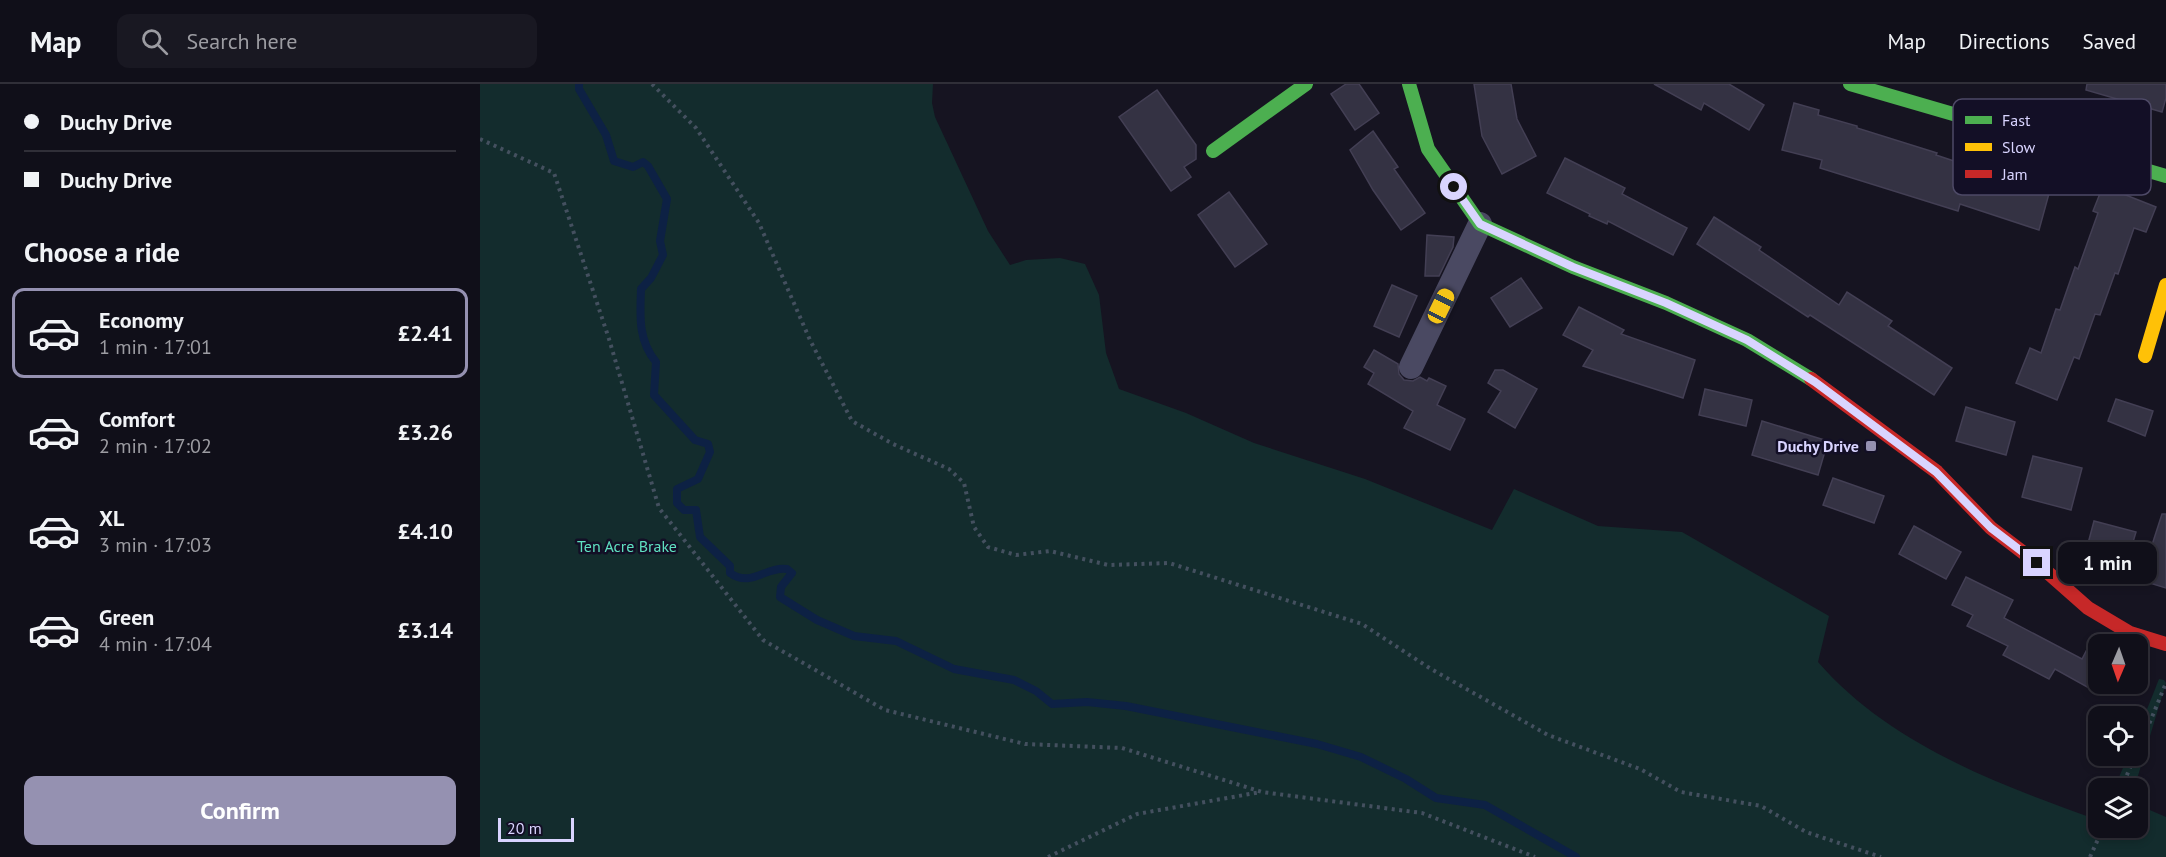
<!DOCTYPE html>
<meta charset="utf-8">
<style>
:root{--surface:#100f19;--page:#191822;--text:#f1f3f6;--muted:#9c9ca2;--line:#302f38;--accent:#9591b1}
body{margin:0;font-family:"PT Sans",sans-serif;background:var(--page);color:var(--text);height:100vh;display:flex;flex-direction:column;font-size:22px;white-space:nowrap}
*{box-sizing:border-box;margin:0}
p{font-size:20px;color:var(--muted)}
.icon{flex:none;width:33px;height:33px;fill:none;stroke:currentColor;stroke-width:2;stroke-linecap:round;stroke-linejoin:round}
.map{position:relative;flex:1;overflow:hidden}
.details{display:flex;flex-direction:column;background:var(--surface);width:480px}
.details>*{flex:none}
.hud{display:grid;align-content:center;height:132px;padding:0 24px;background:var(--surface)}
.needle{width:39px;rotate:182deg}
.buttons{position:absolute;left:1608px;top:550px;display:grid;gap:12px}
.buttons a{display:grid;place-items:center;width:60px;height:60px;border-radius:12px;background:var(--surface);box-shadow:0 3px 9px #0003,0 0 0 2px var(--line);font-size:30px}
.scale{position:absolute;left:18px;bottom:15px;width:76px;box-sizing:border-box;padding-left:6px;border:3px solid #d9d4ff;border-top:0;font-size:16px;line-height:21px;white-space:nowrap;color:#d9d4ff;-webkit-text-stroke:4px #130f26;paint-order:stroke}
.end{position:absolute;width:27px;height:27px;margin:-14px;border:8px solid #d9d4ff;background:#111;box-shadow:0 0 0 3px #111}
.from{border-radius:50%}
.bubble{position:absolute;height:42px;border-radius:12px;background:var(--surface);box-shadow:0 3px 9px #0003,0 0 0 2px var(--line);font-size:20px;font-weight:700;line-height:42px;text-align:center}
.car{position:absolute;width:18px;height:36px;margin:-18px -9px;border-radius:8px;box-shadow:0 0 4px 2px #0007;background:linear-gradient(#f5c518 24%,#345 0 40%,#f5c518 0 76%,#345 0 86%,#f5c518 0)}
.hud b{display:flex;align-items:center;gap:21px;height:57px;font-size:22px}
.hud b+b{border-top:2px solid var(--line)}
.hud i{width:15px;height:15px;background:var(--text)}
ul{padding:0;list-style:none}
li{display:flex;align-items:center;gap:18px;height:90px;margin:0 12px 9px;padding:0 12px;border:3px solid transparent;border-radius:12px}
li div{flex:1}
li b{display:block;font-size:22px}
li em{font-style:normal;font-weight:700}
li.on{border-color:var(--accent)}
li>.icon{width:54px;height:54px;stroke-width:1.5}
h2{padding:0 24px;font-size:27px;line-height:72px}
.button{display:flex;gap:12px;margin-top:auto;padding:12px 24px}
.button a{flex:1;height:69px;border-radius:12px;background:var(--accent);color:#fff;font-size:24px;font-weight:700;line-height:69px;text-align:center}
header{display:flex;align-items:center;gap:36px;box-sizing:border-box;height:84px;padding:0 30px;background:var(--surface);border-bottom:2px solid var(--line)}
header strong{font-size:28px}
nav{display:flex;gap:33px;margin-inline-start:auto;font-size:21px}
.search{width:420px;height:54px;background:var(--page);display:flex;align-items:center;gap:15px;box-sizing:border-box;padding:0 21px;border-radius:12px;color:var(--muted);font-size:22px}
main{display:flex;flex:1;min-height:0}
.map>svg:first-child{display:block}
.green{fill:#132c2d}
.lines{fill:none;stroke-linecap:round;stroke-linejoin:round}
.stream{stroke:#0d2144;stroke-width:8}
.building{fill:#343243;stroke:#433f54;stroke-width:1.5}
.path{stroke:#44505f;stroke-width:4;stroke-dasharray:3 4.5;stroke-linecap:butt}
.street{stroke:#4a4962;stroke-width:24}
.fast{stroke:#4caf50;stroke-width:14}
.slow{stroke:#ffc107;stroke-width:14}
.jam{stroke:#c62828;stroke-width:14}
.route{stroke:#d9d4ff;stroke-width:8}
.poi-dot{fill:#9591b1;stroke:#130f26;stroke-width:2}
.labels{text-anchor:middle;stroke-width:5;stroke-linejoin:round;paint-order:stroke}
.poi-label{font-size:16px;font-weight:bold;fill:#d9d4ff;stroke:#130f26;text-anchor:end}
.park-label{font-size:16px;fill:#5fe0c0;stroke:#130f26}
.key{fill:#130f26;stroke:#4e4a67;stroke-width:1.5}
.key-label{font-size:16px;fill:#d9d4ff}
</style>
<header>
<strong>Map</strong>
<div class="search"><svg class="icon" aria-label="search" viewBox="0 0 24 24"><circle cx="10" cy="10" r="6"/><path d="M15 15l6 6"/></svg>Search here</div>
<nav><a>Map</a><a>Directions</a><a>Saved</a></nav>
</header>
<main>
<section class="details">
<div class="hud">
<b><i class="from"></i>Duchy Drive</b>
<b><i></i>Duchy Drive</b>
</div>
<h2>Choose a ride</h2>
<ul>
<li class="on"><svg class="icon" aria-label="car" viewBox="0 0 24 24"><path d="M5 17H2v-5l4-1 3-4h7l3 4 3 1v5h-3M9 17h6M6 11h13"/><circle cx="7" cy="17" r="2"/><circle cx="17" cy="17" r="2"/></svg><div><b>Economy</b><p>1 min · 17:01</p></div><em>£2.41</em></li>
<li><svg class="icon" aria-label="car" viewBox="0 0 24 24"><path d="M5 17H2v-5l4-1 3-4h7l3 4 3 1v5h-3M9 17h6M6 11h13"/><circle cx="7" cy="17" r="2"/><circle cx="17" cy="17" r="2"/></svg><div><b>Comfort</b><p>2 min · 17:02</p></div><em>£3.26</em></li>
<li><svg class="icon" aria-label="car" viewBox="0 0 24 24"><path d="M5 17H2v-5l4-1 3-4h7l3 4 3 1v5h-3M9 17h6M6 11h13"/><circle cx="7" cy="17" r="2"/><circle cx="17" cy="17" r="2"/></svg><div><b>XL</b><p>3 min · 17:03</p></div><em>£4.10</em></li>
<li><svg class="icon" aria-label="car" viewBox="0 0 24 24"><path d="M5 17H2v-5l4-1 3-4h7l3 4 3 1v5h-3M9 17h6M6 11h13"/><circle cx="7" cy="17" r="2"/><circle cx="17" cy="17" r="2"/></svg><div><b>Green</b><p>4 min · 17:04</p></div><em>£3.14</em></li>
</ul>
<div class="button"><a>Confirm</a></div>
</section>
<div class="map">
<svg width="1686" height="773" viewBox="0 0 1686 773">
<rect width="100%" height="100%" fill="#161421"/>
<!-- green -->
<g class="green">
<path d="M0,0H453L452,19L455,33L508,147L530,181L546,176L580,174L605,180L619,211L626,269L639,305L706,329L774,359L885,395L1012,446L1034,405L1118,442L1202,448L1349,532L1338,578C1409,660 1519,701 1618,736V744H1658V721L1686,733V773H0Z"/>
<path d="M1679,595L1684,596L1686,599L1654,705H1634L1648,672H1658V648Z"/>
</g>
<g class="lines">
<!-- stream -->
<path class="stream" d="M99,0V5L126,51L134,77L153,83L163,78L168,82L187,115L180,157L183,171L171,194L161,205C160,232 158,256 176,278L174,311L215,356L228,360L230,368L218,395L197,405V419L204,426H216L220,453L250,482V489C271,504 286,482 307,485L312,489L301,503L300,513L337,536L374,552L416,557L474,585L534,596L556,607L572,620L607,618L646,622L837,660L881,673L926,695L956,714L1005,721L1096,773"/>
</g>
<!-- building -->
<g class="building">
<path d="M866,0H879L899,29L875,46L851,10Z"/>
<path d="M994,0H1031L1037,35L1056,72L1022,90L1002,52Z"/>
<path d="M1174,0H1249L1284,21L1269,46L1224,19L1221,26Z"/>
<path d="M1607,0H1686V14L1682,28L1606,6Z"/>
<path d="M677,6L716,61V75L704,83L711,93L691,107L639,33Z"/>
<path d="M1314,19L1339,26L1338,31L1377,42V44L1457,69L1456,71L1504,87L1507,78L1546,91V88L1573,95L1559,146L1480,120L1478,127L1340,84L1342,76L1302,66Z"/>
<path d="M893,47L918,83L914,85L945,129L921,146L893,106L870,66Z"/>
<path d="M1085,74L1145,104L1142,110L1207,144L1193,171L1128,137L1127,140L1109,132L1110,130L1067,109Z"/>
<path d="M1623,102L1676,123L1666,148L1654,144L1638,190L1635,189L1620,231L1615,230L1599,275L1594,273L1577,316L1536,299L1550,264L1561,269L1576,225L1580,226L1595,183L1598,185L1618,129L1613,127Z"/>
<path d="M749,108L787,160L755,183L718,131Z"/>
<path d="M1234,133L1281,163L1279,166L1359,221L1367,208L1412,237L1408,242L1472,284L1454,311L1330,231L1328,233L1217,160Z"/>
<path d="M947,151L974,153L973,163L959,192H945Z"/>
<path d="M1041,194L1062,224L1030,243L1011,214Z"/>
<path d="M912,201L937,212L919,253L894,242Z"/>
<path d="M1099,223L1144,246L1141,250L1215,276L1203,314L1103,282L1113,266L1083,251Z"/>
<path d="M894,266L918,280L919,290L924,296L933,297L940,293L947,297L949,294L966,302L957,321L985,335L970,366L924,344L933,327L888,300L894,289L884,283Z"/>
<path d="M1015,286H1023L1057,305L1035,344L1008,328L1021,307L1008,299Z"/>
<path d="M1225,305L1272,316L1266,342L1219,331Z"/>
<path d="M1636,315L1673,327L1665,352L1628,337Z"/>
<path d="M1486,323L1535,338L1526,371L1476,357Z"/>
<path d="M1282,337L1348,357L1338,391L1272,371Z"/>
<path d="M1553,372L1602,384L1591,426L1542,413Z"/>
<path d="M1353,394L1404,412L1394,439L1343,421Z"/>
<path d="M1682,430H1686V504L1660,496L1665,482L1606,467L1614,437L1656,448L1653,458L1671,464Z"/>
<path d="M1434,442L1481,468L1466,495L1419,470Z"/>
<path d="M1486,493L1533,516L1524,534L1602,575L1615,550L1618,552V609L1575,585L1569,595L1523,571L1528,562L1487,542L1493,531L1472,521Z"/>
</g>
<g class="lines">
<!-- path -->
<g class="path">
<path d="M172,0L216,44L279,139L330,256L372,337L413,360L469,385L484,399L494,443L508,463L536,471L570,467L628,481L689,479L882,540L951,585L1068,651L1160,685L1201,708L1281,722L1326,748L1401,773"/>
<path d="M0,55L74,89L129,255L179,424L283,556L405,626L545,660L642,664L782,708L942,729L1055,773"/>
<path d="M1658,667L1686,599"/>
<path d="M1641,705L1655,672"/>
<path d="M568,773L657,730L781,708"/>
<path d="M1610,773L1623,744"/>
</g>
<!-- street -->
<path class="street" d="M931,283L1000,140"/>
<!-- fast -->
<g class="fast">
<path d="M929,0L948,65L1000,140L1093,183L1186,219L1267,256L1331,295"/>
<path d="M1370,0L1686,92"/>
<path d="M733,67L826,0"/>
</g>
<!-- slow -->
<path class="slow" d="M1665,272L1686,201"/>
<!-- jam -->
<path class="jam" d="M1331,295L1457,388L1511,444L1557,479L1608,524L1650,549L1686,560"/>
</g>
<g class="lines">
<!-- route -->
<path class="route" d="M974,103L1000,140L1093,183L1186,219L1267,256L1335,298L1456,388L1511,444L1557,479"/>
</g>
<!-- markers -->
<rect class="poi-dot" x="1385" y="356" width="12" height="12" rx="3"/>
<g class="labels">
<!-- poi labels -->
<g class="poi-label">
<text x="1379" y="368">Duchy Drive</text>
</g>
<!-- park labels -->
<g class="park-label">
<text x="147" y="468">Ten Acre Brake</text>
</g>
</g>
<!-- legend -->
<rect x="1473" y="15" width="198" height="96" rx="9" class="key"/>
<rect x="1485" y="32" width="27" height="8" fill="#4caf50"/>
<rect x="1485" y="59" width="27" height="8" fill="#ffc107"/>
<rect x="1485" y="86" width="27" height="8" fill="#c62828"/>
<g class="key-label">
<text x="1522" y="42">Fast</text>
<text x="1522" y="69">Slow</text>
<text x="1522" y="96">Jam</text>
</g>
</svg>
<div class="buttons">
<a><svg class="needle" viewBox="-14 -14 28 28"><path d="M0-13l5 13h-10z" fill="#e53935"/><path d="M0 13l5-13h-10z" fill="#9c9ca2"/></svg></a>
<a><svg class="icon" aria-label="locate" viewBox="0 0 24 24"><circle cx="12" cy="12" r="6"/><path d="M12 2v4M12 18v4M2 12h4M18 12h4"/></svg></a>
<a><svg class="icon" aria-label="layers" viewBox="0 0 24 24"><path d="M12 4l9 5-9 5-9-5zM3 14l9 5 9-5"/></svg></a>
</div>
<div class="scale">20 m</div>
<i class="end from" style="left:974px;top:103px"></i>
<i class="end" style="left:1557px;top:479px"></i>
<div class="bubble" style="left:1578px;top:458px;width:99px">1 min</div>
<i class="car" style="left:961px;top:222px;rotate:26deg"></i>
</div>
</main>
